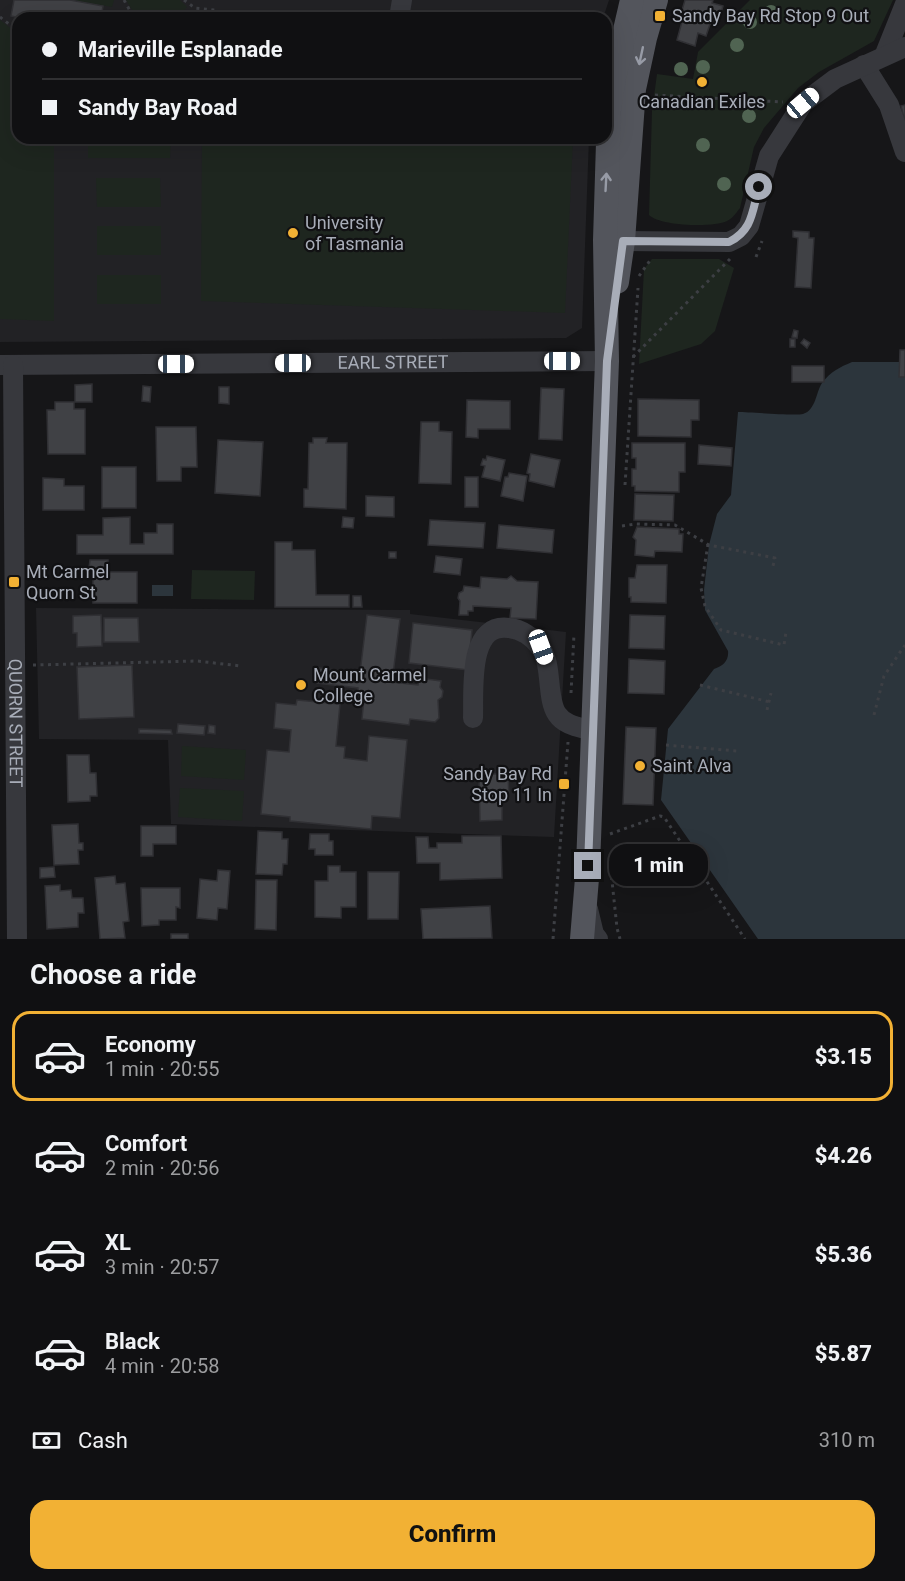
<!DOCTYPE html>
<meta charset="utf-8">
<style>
:root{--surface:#101012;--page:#19191b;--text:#f1f3f6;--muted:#9c9d9f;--line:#303032;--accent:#f2b134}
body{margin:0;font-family:Roboto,sans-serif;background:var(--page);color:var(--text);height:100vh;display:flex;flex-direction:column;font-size:22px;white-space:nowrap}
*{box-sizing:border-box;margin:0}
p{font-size:20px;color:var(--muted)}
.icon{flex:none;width:33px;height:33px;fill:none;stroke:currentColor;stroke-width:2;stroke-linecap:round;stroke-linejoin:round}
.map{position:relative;height:939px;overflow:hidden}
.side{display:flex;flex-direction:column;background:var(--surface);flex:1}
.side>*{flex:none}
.guide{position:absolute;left:12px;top:12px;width:600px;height:132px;border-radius:18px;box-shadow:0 6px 24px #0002,0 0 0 2px var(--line);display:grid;align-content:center;height:132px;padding:0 30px;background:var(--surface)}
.end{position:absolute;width:27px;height:27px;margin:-14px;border:8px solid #a8adb8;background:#111;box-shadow:0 0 0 3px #111}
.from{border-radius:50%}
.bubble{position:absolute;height:42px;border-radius:18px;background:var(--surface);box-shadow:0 6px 24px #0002,0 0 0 2px var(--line);font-size:20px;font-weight:800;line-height:42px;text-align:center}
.car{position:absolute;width:18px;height:36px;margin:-18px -9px;border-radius:8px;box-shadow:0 0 4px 2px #0007;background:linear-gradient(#fff 24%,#345 0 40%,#fff 0 76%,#345 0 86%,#fff 0)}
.guide b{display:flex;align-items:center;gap:21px;height:57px;font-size:22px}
.guide b+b{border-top:2px solid var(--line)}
.guide i{width:15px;height:15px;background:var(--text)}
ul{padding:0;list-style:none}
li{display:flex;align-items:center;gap:18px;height:90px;margin:0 12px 9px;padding:0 18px;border:3px solid transparent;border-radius:18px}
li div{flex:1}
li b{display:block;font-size:22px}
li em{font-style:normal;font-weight:800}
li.current{border-color:var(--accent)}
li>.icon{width:54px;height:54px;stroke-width:1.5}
h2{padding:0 30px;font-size:27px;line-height:72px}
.pay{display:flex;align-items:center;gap:15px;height:66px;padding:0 30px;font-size:22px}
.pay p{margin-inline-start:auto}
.action{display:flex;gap:12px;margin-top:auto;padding:12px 30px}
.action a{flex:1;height:69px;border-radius:18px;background:var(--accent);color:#111;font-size:24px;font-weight:800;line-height:69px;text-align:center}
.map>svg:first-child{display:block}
.built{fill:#222225}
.green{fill:#1e261f}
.water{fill:#2c353c}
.building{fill:#404145;stroke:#303034;stroke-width:1.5}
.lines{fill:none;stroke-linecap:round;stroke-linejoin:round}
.path{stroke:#3d3f44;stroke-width:3;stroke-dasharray:3 4.5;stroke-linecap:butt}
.minor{stroke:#37383d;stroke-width:20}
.major{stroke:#53555c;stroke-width:24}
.tree{fill:#506452}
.oneway{stroke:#979ba6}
.route{stroke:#a8adb8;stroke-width:8}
.poi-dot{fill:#f2b134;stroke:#111113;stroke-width:2}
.labels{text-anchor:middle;stroke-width:4.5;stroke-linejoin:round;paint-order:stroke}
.poi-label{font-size:18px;fill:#a8adb8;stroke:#111113;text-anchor:start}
.street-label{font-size:18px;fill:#a8adb8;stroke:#111113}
</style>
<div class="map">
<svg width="905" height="939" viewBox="0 0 905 939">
<rect width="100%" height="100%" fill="#161618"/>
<!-- built -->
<g class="built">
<path d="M0,0H609L603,18H18V138H589L582,328L566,338L0,342Z"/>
<path d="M36,608L410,610V614L566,632L554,837L171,824L168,740L39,739Z"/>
</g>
<!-- green -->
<g class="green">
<path d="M71,0H114L112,7Z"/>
<path d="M126,0H180L187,7L177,18H137Z"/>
<path d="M750,0H893L874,41L819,72L798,88L764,128L754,147L740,208C736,213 733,218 727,221C713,228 660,226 649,215L652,111L657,74L693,79L698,52Z"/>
<path d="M0,20L18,34V138H54V321L0,319Z"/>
<path d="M88,138H171L170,158H88Z"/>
<path d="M202,138H573L565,313L201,301Z"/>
<path d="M96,178H160L161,207H97Z"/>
<rect x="97" y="226" width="64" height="29"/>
<path d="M652,259H719L734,268L715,331L701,344L639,364L644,269Z"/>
<rect x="97" y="275" width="64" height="29"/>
<path d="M192,570L255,571L254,600L191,599Z"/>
<path d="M182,746L246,750L244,780L181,776Z"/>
<path d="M180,788L244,791L242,821L178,817Z"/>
</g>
<!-- water -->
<g class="water">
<path d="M852,362H905V939H758L661,800L668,729L714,669C723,666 729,661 728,651L705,610L704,590L709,545L717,514L731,495L738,412C750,412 794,416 803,414C816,410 816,392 822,383C830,372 840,367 852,362Z"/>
<rect x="152" y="585" width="21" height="11"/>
</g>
<!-- building -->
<g class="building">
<path d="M14,0H70L103,6L101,18H59L60,14L47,12L46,18H21L11,16Z"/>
<path d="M685,0H713L712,3L723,6L717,26L710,24L706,36L698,33L695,46L677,40L683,18L680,17Z"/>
<path d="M905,105V122L901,106Z"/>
<path d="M793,231L809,232V238H814L811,288L795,287L798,238L793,237Z"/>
<path d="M794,330L798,331L797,338L792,337Z"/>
<rect x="790" y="339" width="5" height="8"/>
<path d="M804,339L810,343L807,348L801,343Z"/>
<path d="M900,350H905V377H899Z"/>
<rect x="792" y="366" width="32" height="16"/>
<path d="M92,384V402H75V385Z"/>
<path d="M143,386L151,387L150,402L142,401Z"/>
<path d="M219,387H229V404L219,403Z"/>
<path d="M541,388L564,389L562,440L539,439Z"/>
<path d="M638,399L699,400V420H691V437L638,436Z"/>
<path d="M467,400L510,401V429H478V438L466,437Z"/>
<path d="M55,402H74V409H85V454H48L47,410H55Z"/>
<path d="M421,422H439V431L452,432L451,484L419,483Z"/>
<path d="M156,427H196L197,467H181V481H157Z"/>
<path d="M313,438H327L326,443H347L346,509L304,507V489H308L309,443H313Z"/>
<path d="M218,440L263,442L260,496L215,493Z"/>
<path d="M632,443H685V472H679V492L635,491V486H632V469H636V458H632Z"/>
<path d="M699,445L732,448L731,466L698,464Z"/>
<path d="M531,454L560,460L554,487L529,481L530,474L527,473Z"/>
<path d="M487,456L505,460L500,481L482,477L485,466L481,465L483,459L486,460Z"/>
<rect x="102" y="467" width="34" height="41"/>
<path d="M509,473L527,476L523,501L501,496L505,477H508Z"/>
<rect x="465" y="477" width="13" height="30"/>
<path d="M43,478L64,479V486H84V510H43Z"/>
<path d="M635,494L674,495L673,521L634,520Z"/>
<path d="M366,496L394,497V517L366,516Z"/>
<path d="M130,517V544H144V533H157V524H173V554H77V535H103V518Z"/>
<path d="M343,517L354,518L353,528L342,527Z"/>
<path d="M430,520L485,523L483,548L428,545Z"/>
<path d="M499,525L554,530L552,553L497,548Z"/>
<path d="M637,527L679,529V534H683L682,552L655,551L654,557L635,555L636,540L633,537Z"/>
<path d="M275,542H292V550H315L316,595H349V607H275Z"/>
<rect x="389" y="552" width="7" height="6"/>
<path d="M436,556L462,559L460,575L434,572Z"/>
<path d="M90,560H108V569L89,568Z"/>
<path d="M637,565H667L666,603L631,602V597H629V578H635Z"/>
<rect x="93" y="572" width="44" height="31"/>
<path d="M511,576L517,581L538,582L536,619L510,618L511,608L473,606V611H468V615H459L460,601L458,598L459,593L463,591L464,586L480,588L481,577L507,579Z"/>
<path d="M353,596H361L362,607H353Z"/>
<path d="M101,615L102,646L77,647V633H73V616Z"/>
<path d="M367,615L400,619L392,682L418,685L419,678L441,681L440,687L443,691L442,697L438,700L439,718L435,722L410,719L409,725L362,719L364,698L357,697L358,688L317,683L319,668L360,673Z"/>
<path d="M630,615L665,616L664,649L629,648Z"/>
<path d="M104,618H138L139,642H104Z"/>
<path d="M413,623L472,630L468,670L409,663Z"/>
<path d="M629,659L665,661L664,694L628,693Z"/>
<path d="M132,665L134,717L79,719L77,667Z"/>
<path d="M297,700L340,704L336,746L345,747L344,758L367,761L369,736L407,740L400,818L372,816L371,829L290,821V817L261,814L267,750L289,752L291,730L274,728L276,703L296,705Z"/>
<path d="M178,724L205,726L204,735L177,733Z"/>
<path d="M209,725L215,726V734L208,733Z"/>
<path d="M626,727L656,728L653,805L623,804Z"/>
<path d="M139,729L171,730L172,734L139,733Z"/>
<path d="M67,755H89L90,773H96L97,796H90V801L68,802Z"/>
<path d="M479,774H508L509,798H502V820L480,821Z"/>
<path d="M78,824L79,843H83V850H78L79,864L54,865L52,825Z"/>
<path d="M141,826H176V844H153V856H141Z"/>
<path d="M258,831L282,832V839H288L287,864H283L282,875L256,874Z"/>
<path d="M310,834H329V841H333V855H315V849H309Z"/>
<path d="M462,836H501L502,878L440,880V863H417L416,837H428L429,848H437V843H462Z"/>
<path d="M328,866H340V872H356V907H341V918L315,917V881H328Z"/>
<path d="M54,867L55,877L40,878V868Z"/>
<path d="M218,870L230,871L227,909L218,908L217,920L197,918L200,879L217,881Z"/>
<path d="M368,872H399L398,919H368Z"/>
<path d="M115,876L116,884L125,883L129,921L123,922L125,938L100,939L95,878Z"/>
<path d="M256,880H277L276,930L255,929Z"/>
<path d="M60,885V891L71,890L72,898H83L84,913H78V927L47,929L45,886Z"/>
<path d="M141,888H180V908L176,907V920H159V925L142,926Z"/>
<path d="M490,906L492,938L423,939L421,909Z"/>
<rect x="171" y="934" width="17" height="5"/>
</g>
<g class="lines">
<!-- path -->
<g class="path">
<path d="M124,0L134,18"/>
<path d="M184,0L195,8L215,10L220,18"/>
<path d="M0,17L18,31"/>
<path d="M655,95L783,102"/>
<path d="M756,257L762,241"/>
<path d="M639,276L651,259"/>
<path d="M633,357L730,259"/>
<path d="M625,485L638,288"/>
<path d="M622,526L635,524L675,525L709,545L775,558L773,566"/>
<path d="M708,544L701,588L705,606L721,630L784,645L786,632"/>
<path d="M33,665L197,661L241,666"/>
<path d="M700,685L770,702"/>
<path d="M571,693L574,634"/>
<path d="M767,710L771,693"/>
<path d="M874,715L884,676L905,645"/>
<path d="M666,745L737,751"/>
<path d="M610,834L660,816L664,817L745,939"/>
<path d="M610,862L617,928L620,939"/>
<path d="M553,939L568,742"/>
</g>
<!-- minor -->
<g class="minor">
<path d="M399,18L402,0"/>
<path d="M885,54L905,4"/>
<path d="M864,65L889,105L905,152"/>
<path d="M623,241L729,242L741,236L749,226L769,156L803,103L835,79L905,47"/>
<path id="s1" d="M0,365L607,361"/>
<path id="s2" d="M13,365L17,939"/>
<path d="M473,718C474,691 467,622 509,628C521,629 533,637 540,647C553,664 546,698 557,714C565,726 580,727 593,731"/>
<path d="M588,909L594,934L598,939"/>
</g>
<!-- major -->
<g class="major">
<path d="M617,282L623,241L634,89L645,38L656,0"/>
<path d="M582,939L588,866L607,361L605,240L609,110L614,78L632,0"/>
</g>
</g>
<!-- trees -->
<g class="tree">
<circle cx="771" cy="12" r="7"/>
<circle cx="750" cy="22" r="7"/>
<circle cx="737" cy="45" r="7"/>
<circle cx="703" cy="67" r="7"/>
<circle cx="681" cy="69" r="7"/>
<circle cx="749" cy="116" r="7"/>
<circle cx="703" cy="145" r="7"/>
<circle cx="724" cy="184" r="7"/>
</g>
<!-- one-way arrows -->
<defs><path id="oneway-shaft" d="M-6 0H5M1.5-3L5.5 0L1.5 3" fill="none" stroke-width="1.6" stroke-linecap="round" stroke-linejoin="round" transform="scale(1.5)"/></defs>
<g class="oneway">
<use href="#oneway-shaft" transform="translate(641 56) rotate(102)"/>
<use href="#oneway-shaft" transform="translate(606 182) rotate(-87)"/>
</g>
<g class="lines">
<!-- route -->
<path class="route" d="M588,866L607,361L623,241L729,242C753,230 752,211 759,187"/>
</g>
<!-- markers -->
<g class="poi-dot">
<rect x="654" y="10" width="12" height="12" rx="3"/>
<circle cx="702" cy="82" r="6"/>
<circle cx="293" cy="233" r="6"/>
<rect x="8" y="576" width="12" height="12" rx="3"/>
<circle cx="301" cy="685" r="6"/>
<circle cx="640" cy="766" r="6"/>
<rect x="558" y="778" width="12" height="12" rx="3"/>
</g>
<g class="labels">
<!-- poi labels -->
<g class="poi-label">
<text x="672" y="22">Sandy Bay Rd Stop 9 Out</text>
<text x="702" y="108" text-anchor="middle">Canadian Exiles</text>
<text x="305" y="229">University<tspan x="305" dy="21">of Tasmania</tspan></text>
<text x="26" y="578">Mt Carmel<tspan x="26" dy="21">Quorn St</tspan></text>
<text x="313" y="681">Mount Carmel<tspan x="313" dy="21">College</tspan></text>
<text x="652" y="772">Saint Alva</text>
<text x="552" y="780" text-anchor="end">Sandy Bay Rd<tspan x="552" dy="21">Stop 11 In</tspan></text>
</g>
<!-- street labels -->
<g class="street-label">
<text dy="6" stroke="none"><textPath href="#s1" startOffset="393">EARL STREET</textPath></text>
<text dy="6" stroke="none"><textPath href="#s2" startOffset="358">QUORN STREET</textPath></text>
</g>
</g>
</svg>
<i class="end from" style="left:759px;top:187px"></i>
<i class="end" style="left:588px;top:866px"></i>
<div class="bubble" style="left:609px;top:844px;width:99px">1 min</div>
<i class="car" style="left:803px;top:103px;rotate:50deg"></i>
<i class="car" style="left:562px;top:361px;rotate:90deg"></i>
<i class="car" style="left:293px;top:363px;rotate:270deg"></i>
<i class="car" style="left:176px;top:364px;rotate:90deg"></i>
<i class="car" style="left:541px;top:647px;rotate:160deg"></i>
<div class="guide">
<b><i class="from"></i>Marieville Esplanade</b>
<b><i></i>Sandy Bay Road</b>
</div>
</div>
<section class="side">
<h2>Choose a ride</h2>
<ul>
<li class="current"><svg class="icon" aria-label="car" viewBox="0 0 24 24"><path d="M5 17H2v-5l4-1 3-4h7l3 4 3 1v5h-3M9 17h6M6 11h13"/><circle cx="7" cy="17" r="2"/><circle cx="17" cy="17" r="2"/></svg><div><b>Economy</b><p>1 min · 20:55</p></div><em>$3.15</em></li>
<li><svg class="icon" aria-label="car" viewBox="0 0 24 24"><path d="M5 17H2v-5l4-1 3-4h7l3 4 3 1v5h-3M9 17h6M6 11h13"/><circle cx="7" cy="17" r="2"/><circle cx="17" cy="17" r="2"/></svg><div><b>Comfort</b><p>2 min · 20:56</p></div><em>$4.26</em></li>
<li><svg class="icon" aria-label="car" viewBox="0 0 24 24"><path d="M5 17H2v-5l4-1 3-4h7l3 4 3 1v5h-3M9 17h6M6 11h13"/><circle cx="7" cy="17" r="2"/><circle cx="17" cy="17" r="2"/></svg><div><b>XL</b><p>3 min · 20:57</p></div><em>$5.36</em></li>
<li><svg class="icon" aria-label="car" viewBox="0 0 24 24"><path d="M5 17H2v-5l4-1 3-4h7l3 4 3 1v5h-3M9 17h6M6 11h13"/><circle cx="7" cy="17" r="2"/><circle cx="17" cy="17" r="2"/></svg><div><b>Black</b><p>4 min · 20:58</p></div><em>$5.87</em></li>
</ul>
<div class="pay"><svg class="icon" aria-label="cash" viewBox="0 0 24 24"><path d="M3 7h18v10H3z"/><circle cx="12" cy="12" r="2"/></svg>Cash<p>310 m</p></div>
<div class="action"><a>Confirm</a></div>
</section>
